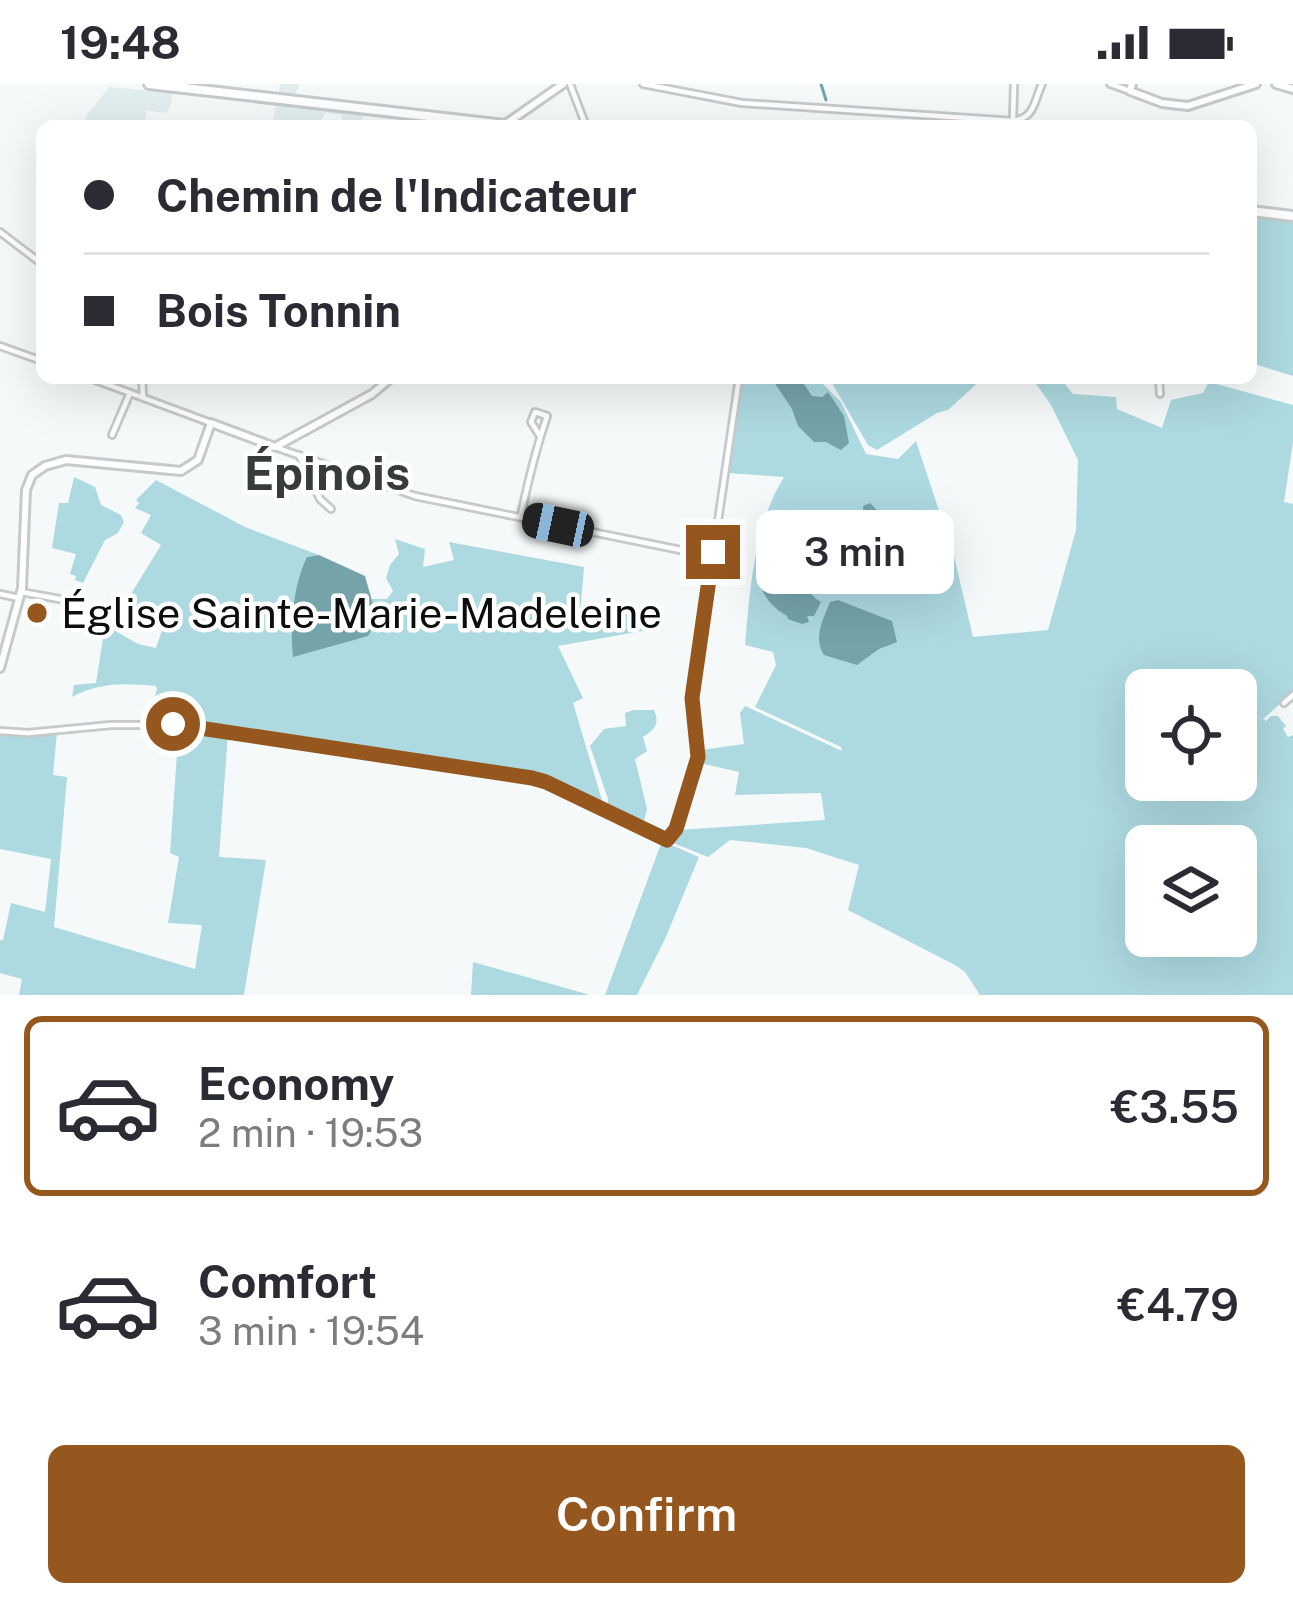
<!DOCTYPE html>
<meta charset="utf-8">
<style>
:root{--surface:#fff;--page:#f2f2f3;--text:#2b2b33;--muted:#7c7c81;--line:#e1e1e2;--accent:#96571e}
body{margin:0;font-family:"Public Sans",sans-serif;background:var(--page);color:var(--text);height:100vh;display:flex;flex-direction:column;font-size:45px;white-space:nowrap}
*{box-sizing:border-box;margin:0}
p{font-size:39px;color:var(--muted)}
.icon{flex:none;width:66px;height:66px;fill:none;stroke:currentColor;stroke-width:2;stroke-linecap:round;stroke-linejoin:round}
.map{position:relative;height:911px;overflow:hidden}
.side{display:flex;flex-direction:column;background:var(--surface);flex:1}
.side>*{flex:none}
.hud{position:absolute;left:36px;top:36px;width:1221px;height:264px;border-radius:18px;box-shadow:0 12px 48px #0002;display:grid;align-content:center;height:264px;padding:0 48px;background:var(--surface)}
.tools{position:absolute;left:1125px;top:585px;display:grid;gap:24px}
.tools a{display:grid;place-items:center;width:132px;height:132px;border-radius:18px;background:var(--surface);box-shadow:0 12px 48px #0002;font-size:60px}
.end{position:absolute;width:54px;height:54px;margin:-27px;border:15px solid #96571e;background:#fff;box-shadow:0 0 0 6px #fff}
.from{border-radius:50%}
.bubble{position:absolute;height:84px;border-radius:18px;background:var(--surface);box-shadow:0 12px 48px #0002;font-size:39px;font-weight:600;line-height:84px;text-align:center}
.car{position:absolute;width:36px;height:72px;margin:-36px -18px;border-radius:15px;box-shadow:0 0 9px 3px #0007;background:linear-gradient(#222 24%,#8ab4d8 0 40%,#222 0 76%,#8ab4d8 0 86%,#222 0)}
.hud b{display:flex;align-items:center;gap:42px;height:114px;font-size:45px}
.hud b+b{border-top:3px solid var(--line)}
.hud i{width:30px;height:30px;background:var(--text)}
ul{padding:21px 0 0;list-style:none}
li{display:flex;align-items:center;gap:36px;height:180px;margin:0 24px 18px;padding:0 24px;border:6px solid transparent;border-radius:18px}
li div{flex:1}
li b{display:block;font-size:45px}
li em{font-style:normal;font-weight:600}
li.active{border-color:var(--accent)}
li>.icon{width:108px;height:108px;stroke-width:1.5}
.primary-button{display:flex;gap:24px;margin-top:auto;padding:24px 48px}
.primary-button a{flex:1;height:138px;border-radius:18px;background:var(--accent);color:#fff;font-size:48px;font-weight:600;line-height:138px;text-align:center}
.status{display:flex;justify-content:space-between;align-items:center;height:84px;padding:0 60px;background:var(--surface);direction:ltr}
.status svg{height:33px;fill:currentColor}
.map>svg:first-child{display:block}
.built{fill:#e1edef}
.green{fill:#add9e0;fill-rule:evenodd}
.water{fill:#75a3aa}
.lines{fill:none;stroke-linecap:round;stroke-linejoin:round}
.stream{stroke:#75a3aa;stroke-width:3}
.street-casing{stroke:#c6cacb;stroke-width:10}
.secondary-casing{stroke:#c6cacb;stroke-width:12}
.primary-casing{stroke:#c6cacb;stroke-width:14}
.street{stroke:#fff;stroke-width:4.5}
.secondary{stroke:#fff;stroke-width:6}
.primary{stroke:#fff;stroke-width:8}
.route{stroke:#96571e;stroke-width:15}
.poi-dot{fill:#96571e;stroke:#fff;stroke-width:4.5}
.labels{text-anchor:middle;stroke-width:9;stroke-linejoin:round;paint-order:stroke}
.poi-label{font-size:42px;fill:#0c0d0d;stroke:#fff;text-anchor:start}
.quarter-label{font-size:48px;font-weight:bold;fill:#383b3b;stroke:#fff}
</style>
<div class="status"><b>19:48</b><svg viewBox="0 0 49 12"><path d="M0 12V9h3v3zM5 12V6h3v6zM10 12V3h3v9zM15 12V0h3v12zM26 1h20v11H26zM47 4h2v5h-2z"/></svg></div>
<div class="map">
<svg width="1293" height="911" viewBox="0 0 1293 911">
<rect width="100%" height="100%" fill="#f5f9fa"/>
<!-- built -->
<g class="built">
<path d="M280,0H300L293,14L363,23L362,42L342,39V31L325,29L319,42H272Z"/>
<path d="M109,3L173,9L170,23L166,29L146,26L145,42H93L85,34Z"/>
</g>
<!-- green -->
<g class="green">
<path d="M1251,133L1293,138V292L1251,279Z"/>
<path d="M742,294H817L841,318L866,370L898,375L916,357L954,472L973,553L1048,546L1076,446L1078,376L1051,321L1032,294H1060L1073,310L1116,313L1117,325L1162,344L1171,316L1203,309L1209,298L1293,321V358L1284,418L1293,420V608L1263,635L1266,637L1271,632H1278L1286,642L1283,645L1288,653L1293,651V911H980L965,888L955,881L848,826L859,781L806,764L730,756L708,773L673,759L678,746L825,736L821,709L735,711L739,688L700,679L701,666L744,660L740,629L745,622L842,667L841,663L755,623L776,581L773,568L745,561C750,505 754,441 784,393L727,389ZM1146,606H1236V696H1146ZM1146,762H1236V852H1146Z"/>
<path d="M829,294H983L948,326L937,329L877,366L868,361Z"/>
<path d="M74,393L95,403L101,421L121,431L124,438L118,449L105,456L83,499L75,496L76,492L70,490L76,470L52,464L59,419H68Z"/>
<path d="M156,396L245,443L319,471L307,473L375,537L371,515H387L393,507L386,494L390,481L399,470L395,455L425,465L423,483L454,476L449,458L584,483L580,530L590,534L644,526L648,546L558,562L583,614L573,619L604,723L540,693L188,639H148L157,605L156,602C127,599 98,598 72,613L74,601L96,599L105,541L138,560L156,564L164,541L123,523L161,461L141,449L151,431L135,424L139,419L136,416Z"/>
<path d="M634,626H654C660,640 655,645 643,653L647,667L635,675L647,725L643,742L608,725V715L590,662L604,645L626,642L625,629Z"/>
<path d="M179,642L228,649L219,773L266,776L244,911H19L22,895L0,889V856H3L11,819L45,828L51,775L0,765V648H57L53,691L67,693L54,843L195,885L202,841L168,839L179,773L170,769Z"/>
<path d="M662,757L699,773L665,855L637,911H605Z"/>
<path d="M473,878L590,911H471Z"/>
</g>
<!-- water -->
<g class="water">
<path d="M774,294H800L812,312L822,313L828,308L844,332L849,359L841,366L826,358H814L798,342L792,325L774,298Z"/>
<path d="M870,419L884,433L900,442L905,439C941,449 939,488 895,490C883,467 865,450 863,422Z"/>
<path d="M319,471L365,492C370,512 381,535 368,552L293,573C290,541 293,502 307,473Z"/>
<path d="M761,476L784,481C788,494 796,493 805,502C811,509 812,513 821,518L814,532H807L809,538L802,540L788,535L787,532C766,519 754,502 761,476Z"/>
<path d="M838,516L892,537L897,558L879,565L857,581L824,571C813,553 823,536 830,518Z"/>
</g>
<g class="lines">
<!-- stream -->
<path class="stream" d="M821,0L826,16"/>
<defs>
<g id="street">
<path d="M570,0L586,42"/>
<path d="M643,0L742,19L1013,37C1035,34 1034,17 1042,0"/>
<path d="M1110,0L1130,7"/>
<path d="M1013,36L1014,0"/>
<path d="M0,148L42,180"/>
<path d="M0,262L42,277"/>
<path d="M90,294L211,339"/>
<path d="M142,294L143,312"/>
<path d="M1159,294L1160,310"/>
<path d="M112,351L130,309"/>
<path d="M275,363L415,412L710,472"/>
<path d="M299,371L320,415L331,425"/>
<path d="M521,431C528,397 536,365 547,332L535,328L531,338L540,352"/>
<path d="M21,508L65,516"/>
<path d="M0,510L19,514"/>
<path d="M1284,619L1293,611"/>
<path d="M0,647L28,649L111,641H187L532,694L546,698L667,756L676,745L698,673L692,614L739,294"/>
</g>
<g id="secondary">
<path d="M1132,0L1130,7L1162,19L1188,22L1256,0"/>
<path d="M1276,0L1293,5"/>
<path d="M507,39L563,0"/>
<path d="M0,584L22,504L26,406L32,391L45,382L66,376L181,387L198,376L211,339L275,363L372,310L391,294"/>
</g>
<g id="primary">
<path d="M149,0L514,42"/>
<path d="M1251,127L1293,132"/>
</g>
</defs>
<!-- street casing -->
<use href="#street" class="street-casing"/>
<!-- secondary casing -->
<use href="#secondary" class="secondary-casing"/>
<!-- primary casing -->
<use href="#primary" class="primary-casing"/>
<!-- street -->
<use href="#street" class="street"/>
<!-- secondary -->
<use href="#secondary" class="secondary"/>
<!-- primary -->
<use href="#primary" class="primary"/>
</g>
<g class="lines">
<!-- route -->
<path class="route" d="M173,640L532,694L546,698L667,756L676,745L698,673L692,614L713,468"/>
</g>
<!-- markers -->
<circle class="poi-dot" cx="37" cy="529" r="12"/>
<g class="labels">
<!-- poi labels -->
<g class="poi-label">
<text x="61" y="544">Église Sainte-Marie-Madeleine</text>
</g>
<!-- quarter labels -->
<g class="quarter-label">
<text x="327" y="406">Épinois</text>
</g>
</g>
</svg>
<div class="tools">
<a><svg class="icon" aria-label="locate" viewBox="0 0 24 24"><circle cx="12" cy="12" r="6"/><path d="M12 2v4M12 18v4M2 12h4M18 12h4"/></svg></a>
<a><svg class="icon" aria-label="layers" viewBox="0 0 24 24"><path d="M12 4l9 5-9 5-9-5zM3 14l9 5 9-5"/></svg></a>
</div>
<i class="end from" style="left:173px;top:640px"></i>
<i class="end" style="left:713px;top:468px"></i>
<div class="bubble" style="left:756px;top:426px;width:198px">3 min</div>
<i class="car" style="left:558px;top:441px;rotate:282deg"></i>
<div class="hud">
<b><i class="from"></i>Chemin de l'Indicateur</b>
<b><i></i>Bois Tonnin</b>
</div>
</div>
<section class="side">
<ul>
<li class="active"><svg class="icon" aria-label="car" viewBox="0 0 24 24"><path d="M5 17H2v-5l4-1 3-4h7l3 4 3 1v5h-3M9 17h6M6 11h13"/><circle cx="7" cy="17" r="2"/><circle cx="17" cy="17" r="2"/></svg><div><b>Economy</b><p>2 min · 19:53</p></div><em>€3.55</em></li>
<li><svg class="icon" aria-label="car" viewBox="0 0 24 24"><path d="M5 17H2v-5l4-1 3-4h7l3 4 3 1v5h-3M9 17h6M6 11h13"/><circle cx="7" cy="17" r="2"/><circle cx="17" cy="17" r="2"/></svg><div><b>Comfort</b><p>3 min · 19:54</p></div><em>€4.79</em></li>
</ul>
<div class="primary-button"><a>Confirm</a></div>
</section>
